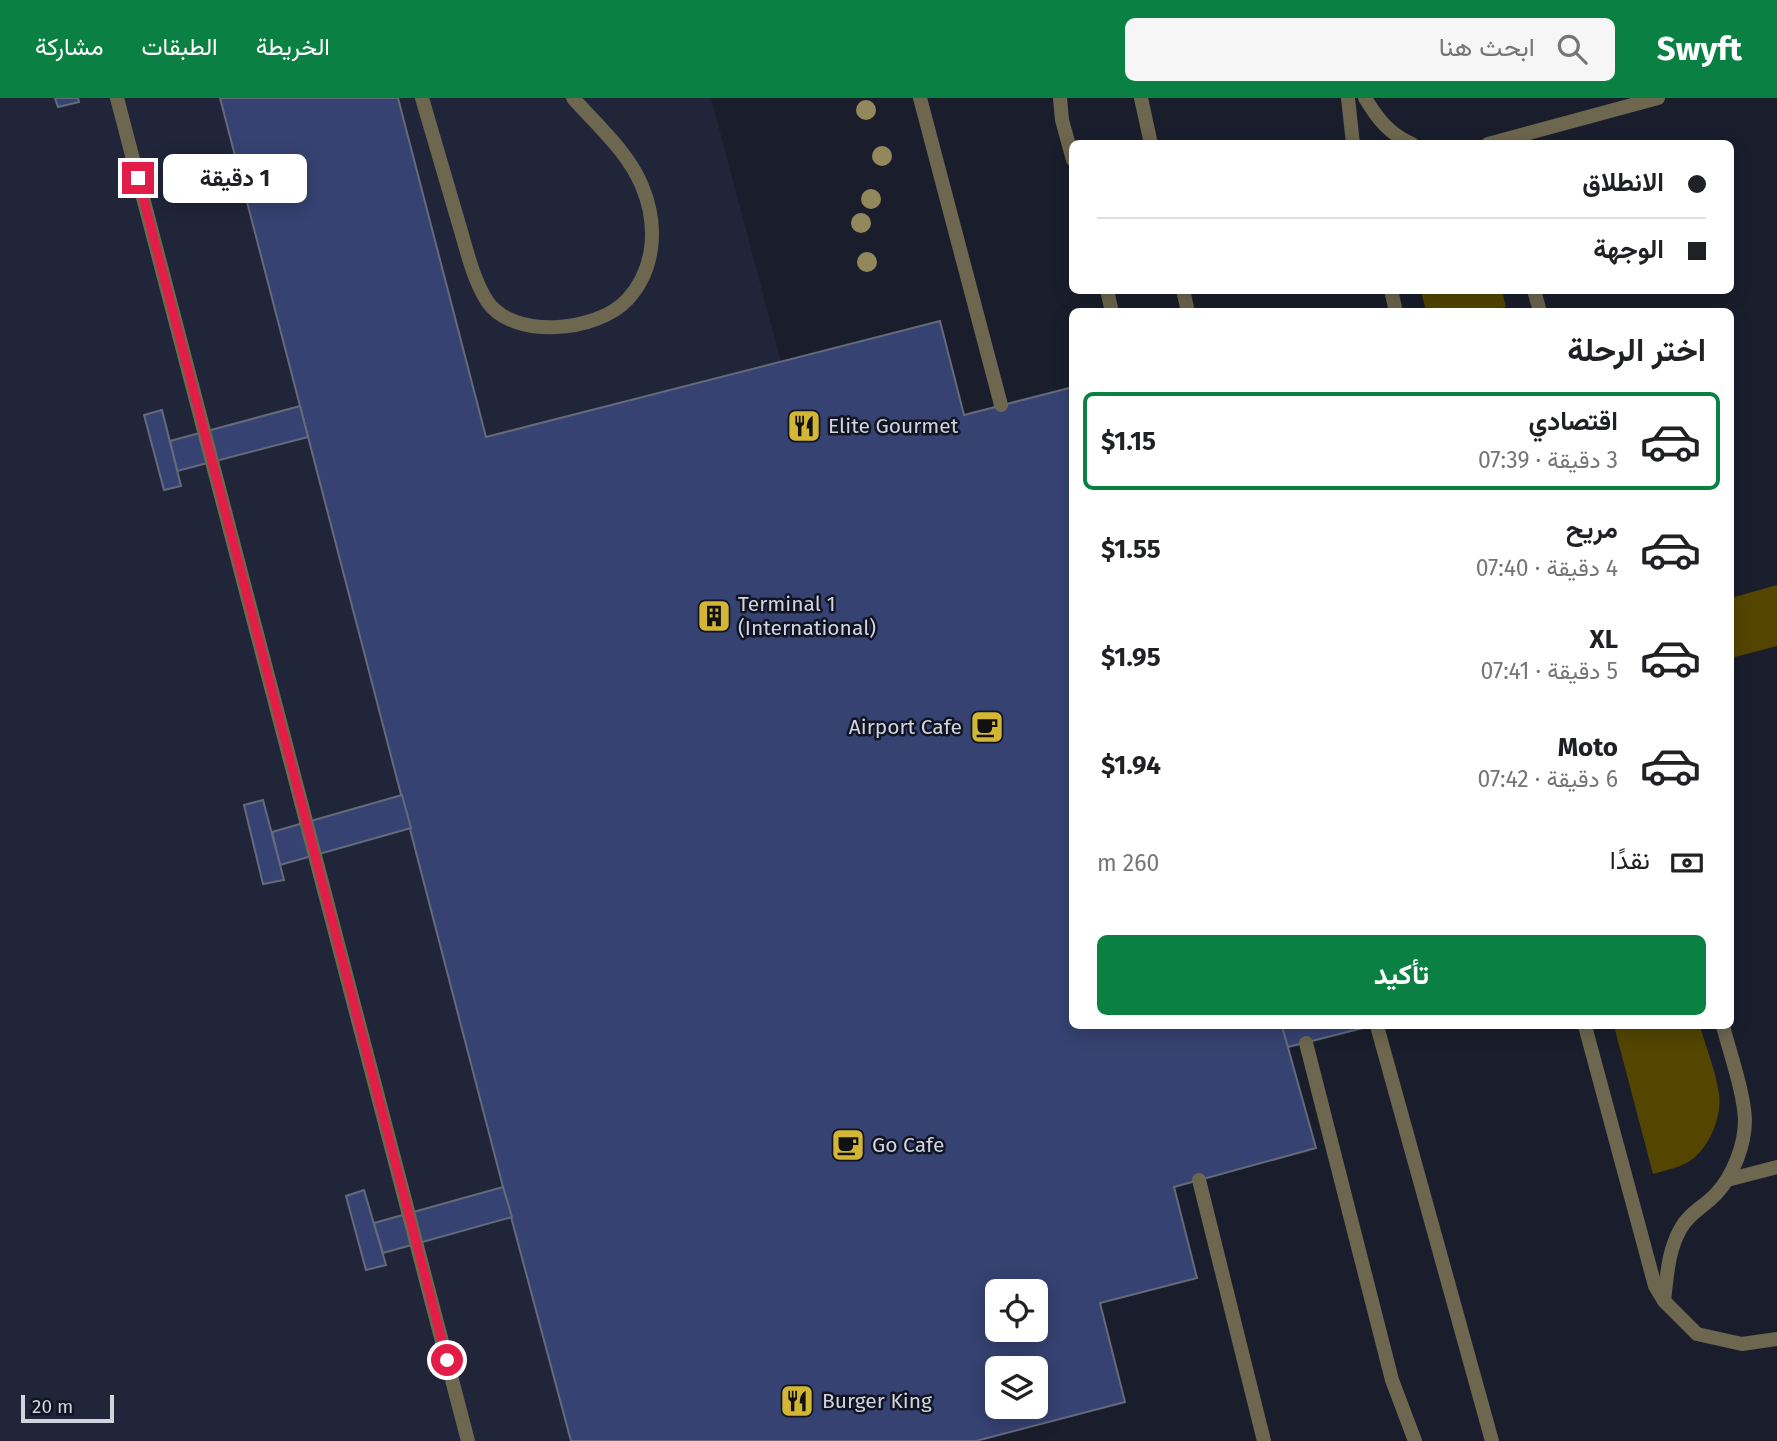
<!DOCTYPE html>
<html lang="ar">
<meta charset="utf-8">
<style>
:root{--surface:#fff;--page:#f6f6f6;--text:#202124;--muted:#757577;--line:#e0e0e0;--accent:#0b8043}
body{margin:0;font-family:"Fira Sans",Vazirmatn,sans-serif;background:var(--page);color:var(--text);direction:rtl;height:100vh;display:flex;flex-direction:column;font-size:26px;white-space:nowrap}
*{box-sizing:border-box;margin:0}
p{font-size:23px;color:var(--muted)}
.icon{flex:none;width:38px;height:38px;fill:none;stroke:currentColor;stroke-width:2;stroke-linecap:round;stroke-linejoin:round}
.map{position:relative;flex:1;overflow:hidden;direction:ltr}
.sheet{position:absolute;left:1069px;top:210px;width:665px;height:721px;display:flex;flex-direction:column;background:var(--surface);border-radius:10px;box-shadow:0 4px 18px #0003;direction:rtl}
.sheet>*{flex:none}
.guide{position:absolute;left:1069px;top:42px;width:665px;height:154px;border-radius:10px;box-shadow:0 4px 18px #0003;direction:rtl;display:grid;align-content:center;height:154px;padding:0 28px;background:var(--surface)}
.fabs{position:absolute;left:985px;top:1181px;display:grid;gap:14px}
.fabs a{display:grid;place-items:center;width:63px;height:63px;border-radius:10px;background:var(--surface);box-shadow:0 4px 18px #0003;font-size:35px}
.scale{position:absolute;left:21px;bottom:18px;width:93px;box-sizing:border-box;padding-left:7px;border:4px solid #d1d4de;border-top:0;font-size:19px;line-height:24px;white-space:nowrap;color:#d1d4de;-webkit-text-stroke:5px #111422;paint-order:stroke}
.end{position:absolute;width:32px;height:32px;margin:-16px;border:9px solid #e11d48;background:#fff;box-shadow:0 0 0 4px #fff}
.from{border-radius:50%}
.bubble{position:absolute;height:49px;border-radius:10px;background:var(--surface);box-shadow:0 4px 18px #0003;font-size:23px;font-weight:700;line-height:49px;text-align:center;direction:rtl}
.guide b{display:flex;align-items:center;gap:24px;height:66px;font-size:26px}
.guide b+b{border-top:2px solid var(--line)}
.guide i{width:18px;height:18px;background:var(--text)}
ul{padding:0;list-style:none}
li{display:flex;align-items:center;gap:21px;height:98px;margin:0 14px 10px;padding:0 14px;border:4px solid transparent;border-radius:10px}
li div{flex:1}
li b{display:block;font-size:26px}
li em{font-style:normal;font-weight:700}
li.current{border-color:var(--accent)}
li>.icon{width:63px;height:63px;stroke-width:1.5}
h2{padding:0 28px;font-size:32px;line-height:84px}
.pay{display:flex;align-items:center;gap:18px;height:77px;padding:0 28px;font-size:26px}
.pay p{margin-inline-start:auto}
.cta{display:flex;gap:14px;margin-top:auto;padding:14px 28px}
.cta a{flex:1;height:80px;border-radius:10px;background:var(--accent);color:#fff;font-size:28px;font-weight:700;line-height:80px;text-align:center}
header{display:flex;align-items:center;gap:42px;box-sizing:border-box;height:98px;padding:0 35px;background:var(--accent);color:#fff}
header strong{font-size:33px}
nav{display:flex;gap:38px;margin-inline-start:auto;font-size:24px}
.search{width:490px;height:63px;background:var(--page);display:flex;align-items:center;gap:18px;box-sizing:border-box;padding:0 24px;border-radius:10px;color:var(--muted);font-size:26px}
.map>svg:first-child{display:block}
.built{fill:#202539;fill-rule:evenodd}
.green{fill:#544600}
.building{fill:#364272;stroke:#656a7b;stroke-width:2;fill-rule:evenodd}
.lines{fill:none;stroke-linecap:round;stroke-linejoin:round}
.service{stroke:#6d674f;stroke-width:14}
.tree{fill:#92885c}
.route{stroke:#e11d48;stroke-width:9}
.labels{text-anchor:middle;stroke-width:5;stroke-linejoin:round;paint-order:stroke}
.poi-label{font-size:21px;fill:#d1d4de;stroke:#111422;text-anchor:start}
</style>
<header>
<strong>Swyft</strong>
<div class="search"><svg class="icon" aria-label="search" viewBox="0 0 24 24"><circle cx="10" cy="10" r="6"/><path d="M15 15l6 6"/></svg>ابحث هنا</div>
<nav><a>الخريطة</a><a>الطبقات</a><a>مشاركة</a></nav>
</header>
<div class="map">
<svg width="1777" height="1343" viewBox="0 0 1777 1343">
<rect width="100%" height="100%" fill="#1a1e2c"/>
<!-- built -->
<path class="built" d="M0,0H711L781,264L940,223L964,316L1073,289V928H1371L1288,949L1316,1050L1174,1089L1197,1180L1100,1205L1125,1304L976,1343H0ZM998,1194H1036V1232H998ZM998,1270H1036V1309H998Z"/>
<!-- green -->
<g class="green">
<path d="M1421,193H1502L1506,209L1490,213H1426Z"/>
<path d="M1777,487V548L1731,560V500Z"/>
<path d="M1614,928H1700C1706,950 1716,973 1719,996C1722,1018 1711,1045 1694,1060C1683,1069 1667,1072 1653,1076Z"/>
</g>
<!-- building -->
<g class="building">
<path d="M55,0H78L79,4L58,9Z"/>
<path d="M220,0H398L486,339L940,223L964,317L1073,289V928H1282L1316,1050L1174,1089L1197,1180L1100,1205L1125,1304L976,1343H571L503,1089ZM998,1194H1036V1232H998ZM998,1270H1036V1309H998Z"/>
<path d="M300,308L308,339L177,373L170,343Z"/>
<path d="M162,312L181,388L164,392L144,317Z"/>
<path d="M402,697L411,730L280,767L272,734Z"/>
<path d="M263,702L284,782L263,786L244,707Z"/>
<path d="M1282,928H1371L1288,949Z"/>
<path d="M503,1089L512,1119L383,1155L374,1125Z"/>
<path d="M364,1092L386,1167L366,1172L346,1098Z"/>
</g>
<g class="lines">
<!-- service -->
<g class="service">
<path d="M117,0L468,1343"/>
<path d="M422,0C434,41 446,82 458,123C466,149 472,179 487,203C513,242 597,234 627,202C656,171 658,126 642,88C628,54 597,27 573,0"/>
<path d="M920,0L1001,307"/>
<path d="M1060,0L1062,22L1073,62"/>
<path d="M1141,0L1151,46"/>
<path d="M1348,0L1353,46"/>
<path d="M1365,0C1377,20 1389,36 1412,46"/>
<path d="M1488,46L1658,0"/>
<path d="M1107,192L1112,214"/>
<path d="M1183,192L1188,214"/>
<path d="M1391,192L1396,214"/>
<path d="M1534,192L1540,214"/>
<path d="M1377,928L1492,1343"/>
<path d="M1585,928L1655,1188L1664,1203L1697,1236L1742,1246L1777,1241"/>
<path d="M1306,945L1392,1282L1415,1343"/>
<path d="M1199,1082L1264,1343"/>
<path d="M1727,1082L1777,1069"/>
<path d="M1664,1203C1667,1178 1668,1152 1681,1130C1689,1115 1705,1108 1716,1096C1733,1078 1745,1047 1745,1022C1744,995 1730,955 1723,928"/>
</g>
</g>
<!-- trees -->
<g class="tree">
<circle cx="866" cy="12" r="10"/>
<circle cx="882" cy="58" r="10"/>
<circle cx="871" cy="101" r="10"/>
<circle cx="861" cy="125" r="10"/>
<circle cx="867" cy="164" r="10"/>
</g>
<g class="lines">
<!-- route -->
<path class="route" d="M138,80L447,1262"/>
</g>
<!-- icons -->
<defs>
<symbol id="restaurant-square" viewBox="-11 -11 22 22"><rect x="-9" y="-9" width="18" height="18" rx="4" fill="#d4b635" stroke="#111422"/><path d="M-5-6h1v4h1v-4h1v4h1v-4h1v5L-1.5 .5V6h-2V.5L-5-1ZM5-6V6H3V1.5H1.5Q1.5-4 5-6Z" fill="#111"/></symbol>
<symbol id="building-square" viewBox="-11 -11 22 22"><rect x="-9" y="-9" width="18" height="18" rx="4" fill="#d4b635" stroke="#111422"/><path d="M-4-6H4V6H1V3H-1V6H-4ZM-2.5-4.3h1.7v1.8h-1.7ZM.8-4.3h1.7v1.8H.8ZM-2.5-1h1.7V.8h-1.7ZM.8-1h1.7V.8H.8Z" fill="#111"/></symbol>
<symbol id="cafe-square" viewBox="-11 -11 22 22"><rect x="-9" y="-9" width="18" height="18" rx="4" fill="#d4b635" stroke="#111422"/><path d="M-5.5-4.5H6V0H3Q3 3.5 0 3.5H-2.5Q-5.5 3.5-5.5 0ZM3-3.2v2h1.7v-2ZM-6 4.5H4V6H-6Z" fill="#111"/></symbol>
</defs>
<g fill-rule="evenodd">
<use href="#restaurant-square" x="785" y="309" width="38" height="38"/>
<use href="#building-square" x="695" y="499" width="38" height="38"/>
<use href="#cafe-square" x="968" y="610" width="38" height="38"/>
<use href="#cafe-square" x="829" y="1028" width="38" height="38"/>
<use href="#restaurant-square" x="778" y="1284" width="38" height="38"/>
</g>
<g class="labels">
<!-- poi labels -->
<g class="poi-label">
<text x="828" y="335">Elite Gourmet</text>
<text x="738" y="513">Terminal 1<tspan x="738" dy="24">(International)</tspan></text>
<text x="962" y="636" text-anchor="end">Airport Cafe</text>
<text x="872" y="1054">Go Cafe</text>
<text x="822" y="1310">Burger King</text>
</g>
</g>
</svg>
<div class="fabs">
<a><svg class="icon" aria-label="locate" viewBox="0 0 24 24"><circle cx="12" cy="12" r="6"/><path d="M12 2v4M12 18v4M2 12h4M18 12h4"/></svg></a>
<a><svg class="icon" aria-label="layers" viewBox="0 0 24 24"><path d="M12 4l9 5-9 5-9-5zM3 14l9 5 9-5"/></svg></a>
</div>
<div class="scale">20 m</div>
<i class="end from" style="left:447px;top:1262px"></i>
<i class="end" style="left:138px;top:80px"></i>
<div class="bubble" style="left:163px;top:56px;width:144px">1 دقيقة</div>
<div class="guide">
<b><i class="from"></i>الانطلاق</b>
<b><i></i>الوجهة</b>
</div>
<section class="sheet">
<h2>اختر الرحلة</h2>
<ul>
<li class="current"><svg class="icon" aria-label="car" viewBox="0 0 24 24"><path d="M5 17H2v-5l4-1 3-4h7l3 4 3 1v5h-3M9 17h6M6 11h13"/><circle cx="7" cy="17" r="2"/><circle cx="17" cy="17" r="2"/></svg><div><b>اقتصادي</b><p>3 دقيقة · 07:39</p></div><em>$1.15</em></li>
<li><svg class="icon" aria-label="car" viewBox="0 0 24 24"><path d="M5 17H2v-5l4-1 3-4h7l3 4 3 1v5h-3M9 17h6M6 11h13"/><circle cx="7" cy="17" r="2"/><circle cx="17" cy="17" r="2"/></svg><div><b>مريح</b><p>4 دقيقة · 07:40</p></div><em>$1.55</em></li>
<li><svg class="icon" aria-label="car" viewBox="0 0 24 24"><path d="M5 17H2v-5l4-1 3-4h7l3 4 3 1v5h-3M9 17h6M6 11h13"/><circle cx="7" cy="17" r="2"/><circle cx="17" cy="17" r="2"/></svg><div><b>XL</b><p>5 دقيقة · 07:41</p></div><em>$1.95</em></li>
<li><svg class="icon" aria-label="car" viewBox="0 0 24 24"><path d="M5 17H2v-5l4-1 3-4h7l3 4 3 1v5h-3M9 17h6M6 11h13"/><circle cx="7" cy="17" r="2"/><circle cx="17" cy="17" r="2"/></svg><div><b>Moto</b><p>6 دقيقة · 07:42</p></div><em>$1.94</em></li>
</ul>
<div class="pay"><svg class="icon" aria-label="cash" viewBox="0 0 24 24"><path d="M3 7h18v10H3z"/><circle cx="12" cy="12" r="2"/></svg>نقدًا<p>260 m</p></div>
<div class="cta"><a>تأكيد</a></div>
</section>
</div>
